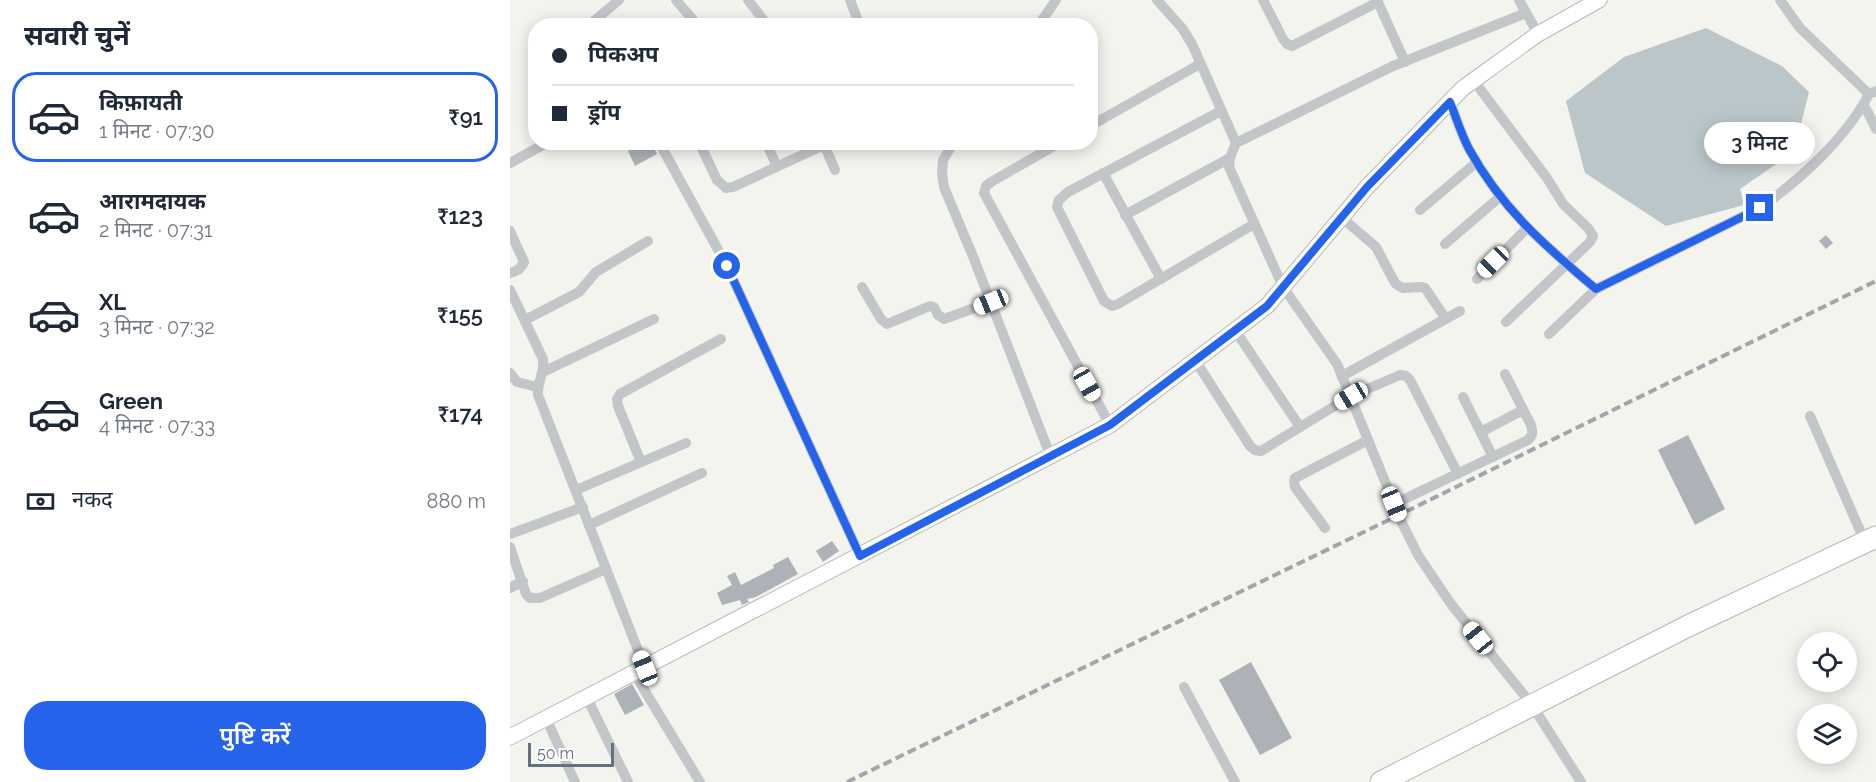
<!DOCTYPE html>
<html lang="hi">
<meta charset="utf-8">
<style>
:root{--surface:#fff;--page:#f2f2f3;--text:#1f2937;--muted:#747a83;--line:#e0e1e3;--accent:#2563eb}
body{margin:0;font-family:Raleway,"Noto Sans Devanagari",sans-serif;background:var(--page);color:var(--text);height:100vh;display:flex;flex-direction:column;font-size:22px;white-space:nowrap}
*{box-sizing:border-box;margin:0}
p{font-size:20px;color:var(--muted)}
.icon{flex:none;width:33px;height:33px;fill:none;stroke:currentColor;stroke-width:2;stroke-linecap:round;stroke-linejoin:round}
.map{position:relative;flex:1;overflow:hidden}
.drawer{display:flex;flex-direction:column;background:var(--surface);width:510px}
.drawer>*{flex:none}
.top-card{position:absolute;left:18px;top:18px;width:570px;height:132px;border-radius:24px;box-shadow:0 3px 15px #0003;display:grid;align-content:center;height:132px;padding:0 24px;background:var(--surface)}
.tools{position:absolute;left:1287px;top:632px;display:grid;gap:12px}
.tools a{display:grid;place-items:center;width:60px;height:60px;border-radius:50%;background:var(--surface);box-shadow:0 3px 15px #0003;font-size:30px}
.scale{position:absolute;left:18px;bottom:15px;width:86px;box-sizing:border-box;padding-left:6px;border:3px solid #627281;border-top:0;font-size:16px;line-height:21px;white-space:nowrap;color:#627281;-webkit-text-stroke:4px #fff;paint-order:stroke}
.end{position:absolute;width:27px;height:27px;margin:-14px;border:8px solid #2563eb;background:#fff;box-shadow:0 0 0 3px #fff}
.from{border-radius:50%}
.bubble{position:absolute;height:42px;border-radius:21px;background:var(--surface);box-shadow:0 3px 15px #0003;font-size:20px;font-weight:600;line-height:42px;text-align:center}
.car{position:absolute;width:18px;height:36px;margin:-18px -9px;border-radius:8px;box-shadow:0 0 4px 2px #0007;background:linear-gradient(#fff 24%,#345 0 40%,#fff 0 76%,#345 0 86%,#fff 0)}
.top-card b{display:flex;align-items:center;gap:21px;height:57px;font-size:22px}
.top-card b+b{border-top:2px solid var(--line)}
.top-card i{width:15px;height:15px;background:var(--text)}
ul{padding:0;list-style:none}
li{display:flex;align-items:center;gap:18px;height:90px;margin:0 12px 9px;padding:0 12px;border:3px solid transparent;border-radius:24px}
li div{flex:1}
li b{display:block;font-size:22px}
li em{font-style:normal;font-weight:600}
li.selected{border-color:var(--accent)}
li>.icon{width:54px;height:54px;stroke-width:1.5}
h2{padding:0 24px;font-size:27px;line-height:72px}
.pay{display:flex;align-items:center;gap:15px;height:66px;padding:0 24px;font-size:22px}
.pay p{margin-inline-start:auto}
.cta{display:flex;gap:12px;margin-top:auto;padding:12px 24px}
.cta a{flex:1;height:69px;border-radius:24px;background:var(--accent);color:#fff;font-size:24px;font-weight:600;line-height:69px;text-align:center}
main{display:flex;flex:1;min-height:0}
.map>svg:first-child{display:block}
.water{fill:#bbc6cb}
.building{fill:#acb2b8}
.lines{fill:none;stroke-linecap:round;stroke-linejoin:round}
.secondary-casing{stroke:#b5b9bd;stroke-width:17}
.highway-casing{stroke:#b3b6b9;stroke-width:23}
.street{stroke:#c3c6c9;stroke-width:10}
.secondary{stroke:#fff;stroke-width:15}
.highway{stroke:#fff;stroke-width:21}
.rail{stroke:#a1a6ac;stroke-width:4;stroke-dasharray:9 4.5;stroke-linecap:butt}
.route{stroke:#2563eb;stroke-width:8}
</style>
<main>
<section class="drawer">
<h2>सवारी चुनें</h2>
<ul>
<li class="selected"><svg class="icon" aria-label="car" viewBox="0 0 24 24"><path d="M5 17H2v-5l4-1 3-4h7l3 4 3 1v5h-3M9 17h6M6 11h13"/><circle cx="7" cy="17" r="2"/><circle cx="17" cy="17" r="2"/></svg><div><b>किफ़ायती</b><p>1 मिनट · 07:30</p></div><em>₹91</em></li>
<li><svg class="icon" aria-label="car" viewBox="0 0 24 24"><path d="M5 17H2v-5l4-1 3-4h7l3 4 3 1v5h-3M9 17h6M6 11h13"/><circle cx="7" cy="17" r="2"/><circle cx="17" cy="17" r="2"/></svg><div><b>आरामदायक</b><p>2 मिनट · 07:31</p></div><em>₹123</em></li>
<li><svg class="icon" aria-label="car" viewBox="0 0 24 24"><path d="M5 17H2v-5l4-1 3-4h7l3 4 3 1v5h-3M9 17h6M6 11h13"/><circle cx="7" cy="17" r="2"/><circle cx="17" cy="17" r="2"/></svg><div><b>XL</b><p>3 मिनट · 07:32</p></div><em>₹155</em></li>
<li><svg class="icon" aria-label="car" viewBox="0 0 24 24"><path d="M5 17H2v-5l4-1 3-4h7l3 4 3 1v5h-3M9 17h6M6 11h13"/><circle cx="7" cy="17" r="2"/><circle cx="17" cy="17" r="2"/></svg><div><b>Green</b><p>4 मिनट · 07:33</p></div><em>₹174</em></li>
</ul>
<div class="pay"><svg class="icon" aria-label="cash" viewBox="0 0 24 24"><path d="M3 7h18v10H3z"/><circle cx="12" cy="12" r="2"/></svg>नकद<p>880 m</p></div>
<div class="cta"><a>पुष्टि करें</a></div>
</section>
<div class="map">
<svg width="1366" height="782" viewBox="0 0 1366 782">
<rect width="100%" height="100%" fill="#f4f4ef"/>
<!-- water -->
<path class="water" d="M1196,28L1272,66L1299,92L1284,152L1230,189L1234,205L1156,226L1075,173L1056,101L1114,57Z"/>
<!-- building -->
<g class="building">
<path d="M132,142H141L147,154L125,166L118,151Z"/>
<path d="M1316,235L1323,243L1316,249L1309,241Z"/>
<path d="M1178,435L1215,509L1185,525L1148,450Z"/>
<path d="M322,541L329,551L313,562L306,551Z"/>
<path d="M278,557L288,574L246,597L237,599L239,602L232,605L230,600L212,605L207,593L222,585L217,576L225,572L231,585L264,568L263,565Z"/>
<path d="M741,662L782,738L750,755L709,680Z"/>
<path d="M122,684L134,705L115,715L104,694Z"/>
</g>
<g class="lines">
<defs>
<path id="secondary" d="M0,737L600,425L757,306L857,187L953,88L1028,34L1089,0"/>
<path id="highway" d="M871,782L1178,626L1366,537"/>
</defs>
<!-- secondary casing -->
<use href="#secondary" class="secondary-casing"/>
<!-- highway casing -->
<use href="#highway" class="highway-casing"/>
<!-- street -->
<g class="street">
<path d="M166,0L188,26"/>
<path d="M238,0L258,26"/>
<path d="M340,0L350,26"/>
<path d="M647,0L672,28L682,44L726,143L883,66L1016,13"/>
<path d="M753,0L773,39L777,44L782,46L868,2"/>
<path d="M867,0L895,62"/>
<path d="M1009,0L1028,34"/>
<path d="M1270,0L1290,28L1359,94L1366,91"/>
<path d="M78,26L109,0"/>
<path d="M528,26L546,0"/>
<path d="M964,81L1037,178L1053,204L1078,228L1083,236L1080,242L996,322"/>
<path d="M940,102C946,117 951,134 959,149C992,209 1035,246 1086,289"/>
<path d="M1354,105L1366,129"/>
<path d="M711,111L558,192L549,200L547,207L594,301L602,306L608,304L744,224"/>
<path d="M580,126L690,64"/>
<path d="M189,142L207,180L216,188L223,187L314,145"/>
<path d="M256,142L267,167"/>
<path d="M313,142L325,170"/>
<path d="M444,142L433,160L432,173L434,187L464,259L540,455"/>
<path d="M551,142L481,182L476,186L474,193L600,425"/>
<path d="M726,143L720,158L719,167L773,287L827,364L892,523L908,555L941,604L1022,705L1071,782"/>
<path d="M150,144L217,266L350,556"/>
<path d="M0,163L38,142"/>
<path d="M593,173L651,279"/>
<path d="M910,210L967,162"/>
<path d="M615,215L720,158"/>
<path d="M831,217L866,247L885,283L889,286L893,288L912,287L915,288L936,319"/>
<path d="M0,231L14,262C11,269 7,271 0,273"/>
<path d="M935,244L991,196"/>
<path d="M967,279L1017,228"/>
<path d="M352,287L371,319L377,324L420,306L424,307L428,315L434,319L481,302"/>
<path d="M0,290L33,359C35,372 27,382 28,395L135,668"/>
<path d="M15,320L69,292L86,272L138,241"/>
<path d="M725,330L790,427"/>
<path d="M1039,334L1086,289L1250,208C1291,179 1336,138 1359,94"/>
<path d="M685,360L740,446L745,450L751,451L841,396L890,375L896,376L900,380L948,474"/>
<path d="M33,372L144,319"/>
<path d="M0,373L7,382L27,387"/>
<path d="M832,376L950,311"/>
<path d="M953,397L983,457"/>
<path d="M1300,416L1355,542"/>
<path d="M971,432L1013,410"/>
<path d="M131,462L108,406L107,399L110,394L211,339"/>
<path d="M66,490L176,443"/>
<path d="M884,504L1018,440C1023,435 1023,432 1021,425L995,374"/>
<path d="M79,525L192,473"/>
<path d="M815,528L785,487L784,482L785,478L858,440"/>
<path d="M0,534L73,507"/>
<path d="M0,547L16,594L20,598H30L96,569"/>
<path d="M0,588L13,581"/>
<path d="M124,673L190,782"/>
<path d="M674,687L725,782"/>
<path d="M77,698L118,782"/>
<path d="M36,718L65,782"/>
</g>
<!-- secondary -->
<use href="#secondary" class="secondary"/>
<!-- highway -->
<use href="#highway" class="highway"/>
<!-- rail -->
<path class="rail" d="M337,782L889,515L1366,281"/>
</g>
<g class="lines">
<!-- route -->
<path class="route" d="M217,266L350,556L600,425L757,306L857,187L940,102C946,117 951,134 959,149C992,209 1035,246 1086,289L1250,208"/>
</g>
</svg>
<div class="tools">
<a><svg class="icon" aria-label="locate" viewBox="0 0 24 24"><circle cx="12" cy="12" r="6"/><path d="M12 2v4M12 18v4M2 12h4M18 12h4"/></svg></a>
<a><svg class="icon" aria-label="layers" viewBox="0 0 24 24"><path d="M12 4l9 5-9 5-9-5zM3 14l9 5 9-5"/></svg></a>
</div>
<div class="scale">50 m</div>
<i class="end from" style="left:217px;top:266px"></i>
<i class="end" style="left:1250px;top:208px"></i>
<div class="bubble" style="left:1194px;top:122px;width:111px">3 मिनट</div>
<i class="car" style="left:983px;top:262px;rotate:225deg"></i>
<i class="car" style="left:481px;top:302px;rotate:248deg"></i>
<i class="car" style="left:577px;top:384px;rotate:151deg"></i>
<i class="car" style="left:841px;top:396px;rotate:239deg"></i>
<i class="car" style="left:884px;top:504px;rotate:158deg"></i>
<i class="car" style="left:968px;top:638px;rotate:321deg"></i>
<i class="car" style="left:135px;top:668px;rotate:338deg"></i>
<div class="top-card">
<b><i class="from"></i>पिकअप</b>
<b><i></i>ड्रॉप</b>
</div>
</div>
</main>
